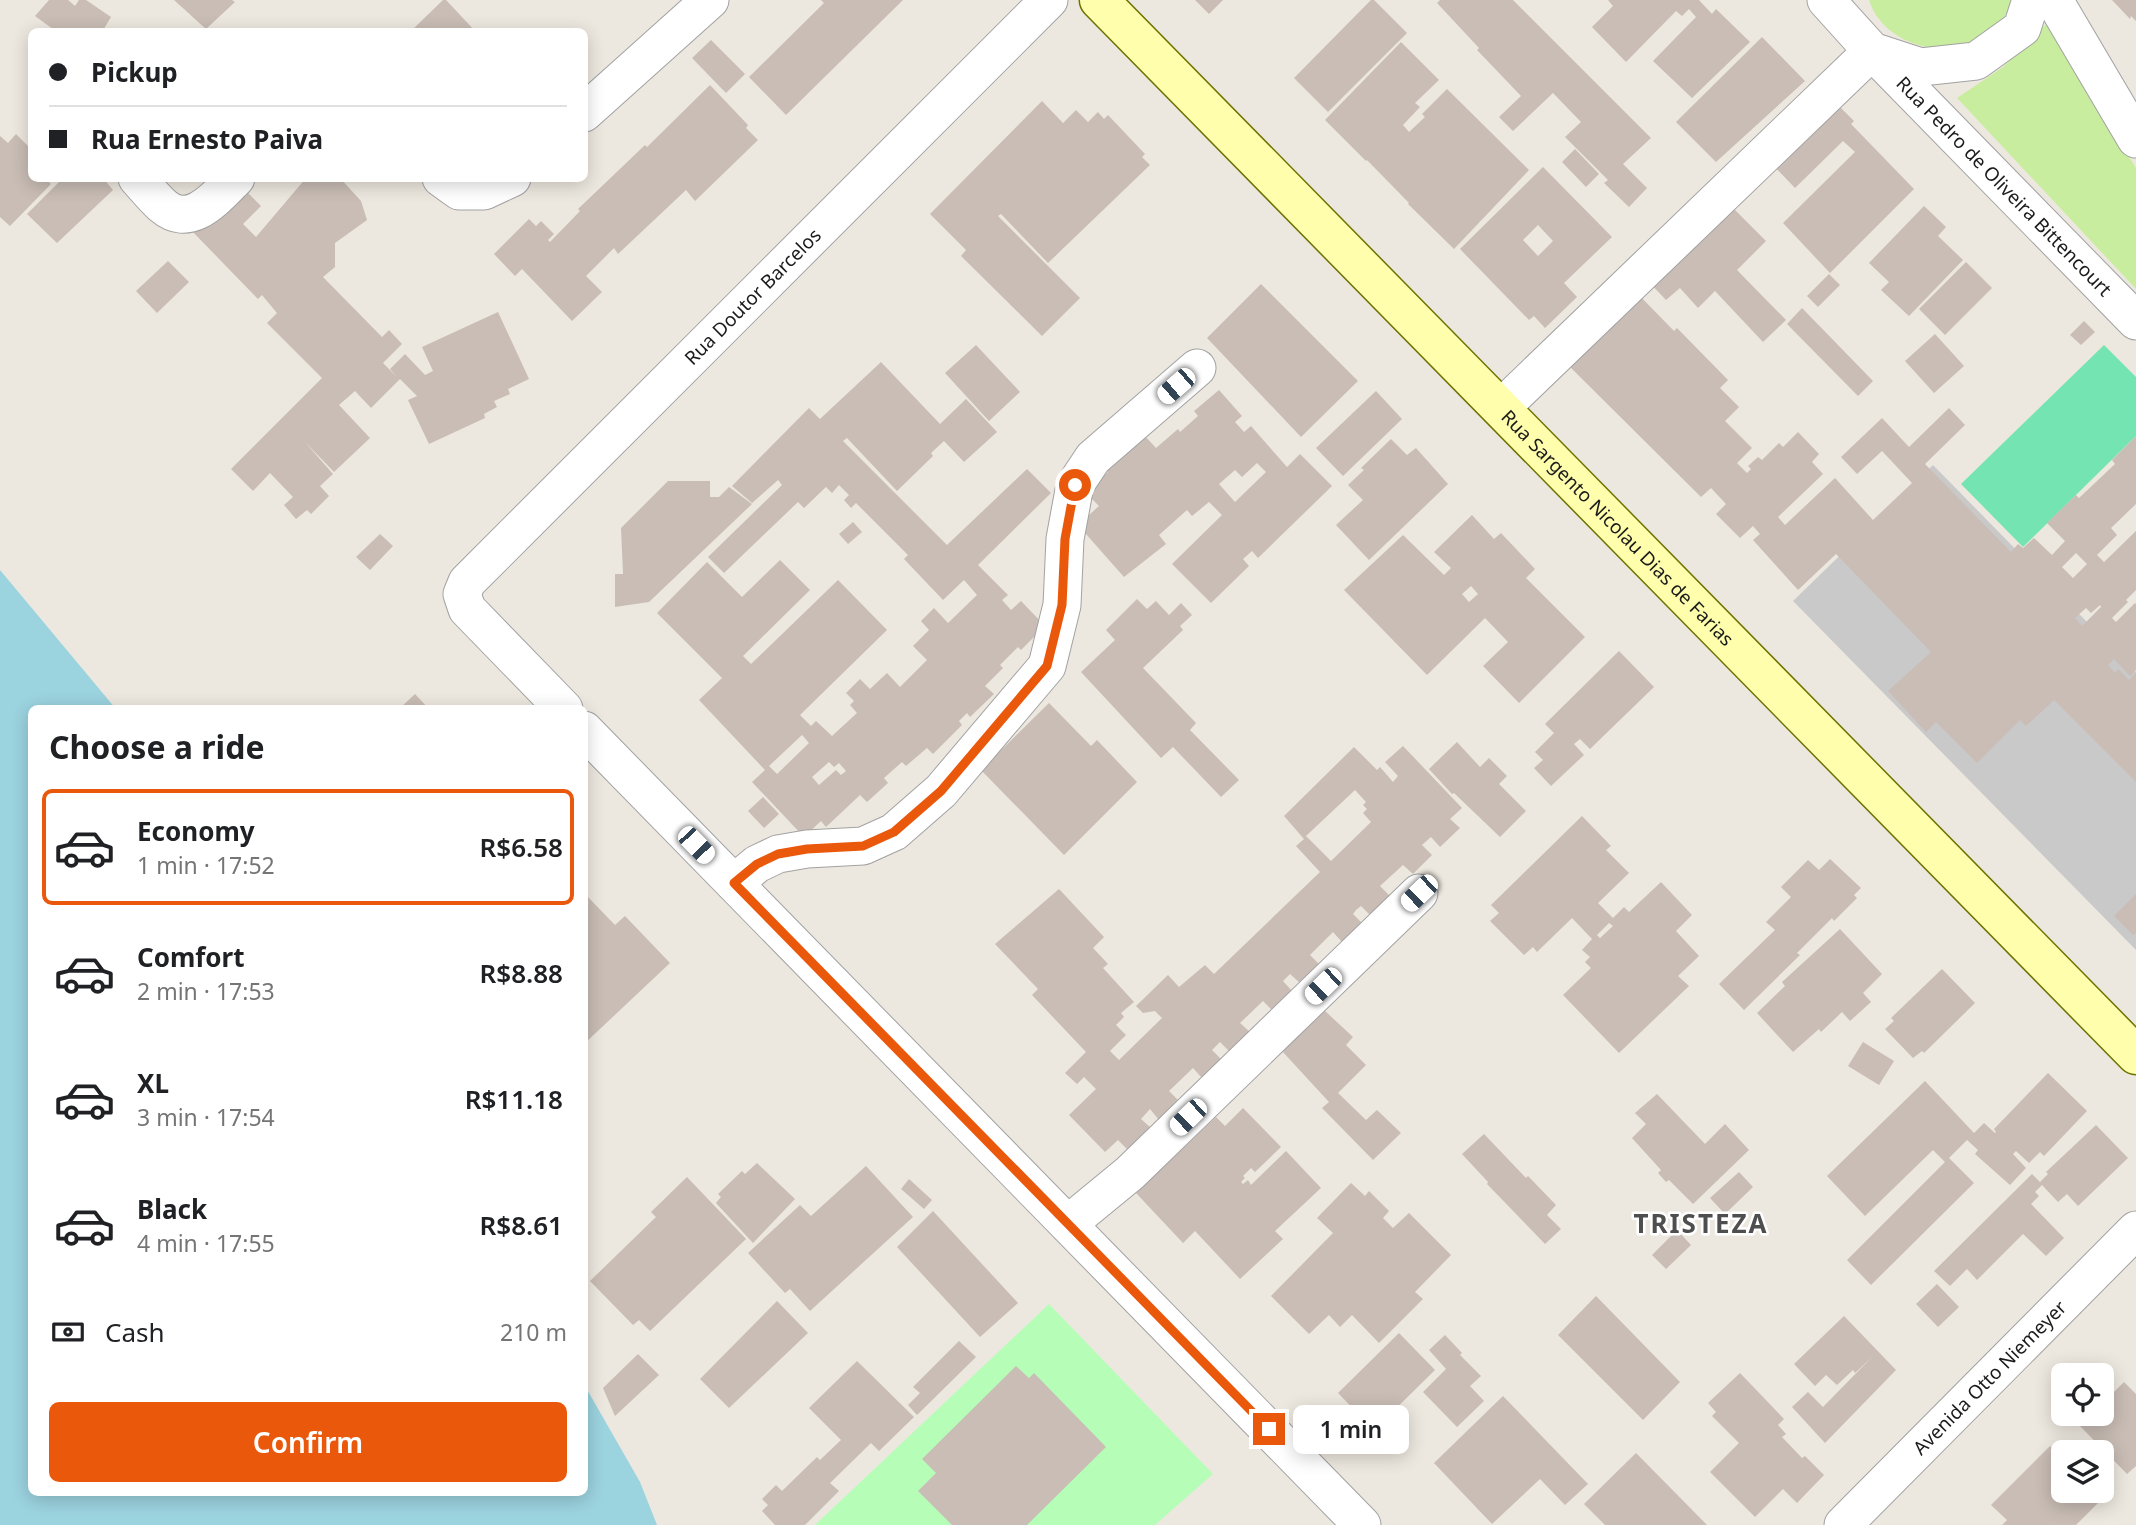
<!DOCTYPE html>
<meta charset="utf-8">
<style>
:root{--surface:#fff;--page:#f2f2f2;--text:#202124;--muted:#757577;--line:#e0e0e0;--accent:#ea580c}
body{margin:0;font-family:"Noto Sans",sans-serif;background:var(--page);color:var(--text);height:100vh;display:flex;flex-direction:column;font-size:26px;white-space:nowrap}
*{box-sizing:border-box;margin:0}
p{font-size:23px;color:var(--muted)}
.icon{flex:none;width:38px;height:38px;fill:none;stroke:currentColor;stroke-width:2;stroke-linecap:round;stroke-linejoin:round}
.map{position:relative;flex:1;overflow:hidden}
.details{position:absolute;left:28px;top:705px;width:560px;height:791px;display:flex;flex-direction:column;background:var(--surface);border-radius:10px;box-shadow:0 4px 18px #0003}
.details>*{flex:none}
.hud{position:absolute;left:28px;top:28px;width:560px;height:154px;border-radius:10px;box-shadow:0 4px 18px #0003;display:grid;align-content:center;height:154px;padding:0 21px;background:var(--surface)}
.controls{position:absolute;left:2051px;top:1363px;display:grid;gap:14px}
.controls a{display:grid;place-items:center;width:63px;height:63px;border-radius:10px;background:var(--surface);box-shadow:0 4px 18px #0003;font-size:35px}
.end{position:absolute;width:32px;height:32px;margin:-16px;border:9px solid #ea580c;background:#fff;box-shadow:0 0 0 4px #fff}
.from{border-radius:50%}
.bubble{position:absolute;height:49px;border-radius:10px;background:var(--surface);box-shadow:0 4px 18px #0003;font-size:23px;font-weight:600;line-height:49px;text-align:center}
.car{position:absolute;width:21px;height:42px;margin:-21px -10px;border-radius:9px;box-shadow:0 0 5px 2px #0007;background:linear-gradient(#fff 24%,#345 0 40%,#fff 0 76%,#345 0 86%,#fff 0)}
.hud b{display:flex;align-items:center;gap:24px;height:66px;font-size:26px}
.hud b+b{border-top:2px solid var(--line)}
.hud i{width:18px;height:18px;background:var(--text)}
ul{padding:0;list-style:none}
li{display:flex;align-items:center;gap:21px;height:116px;margin:0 14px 10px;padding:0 7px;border:4px solid transparent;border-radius:10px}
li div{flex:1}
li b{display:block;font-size:26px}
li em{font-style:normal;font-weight:600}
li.current{border-color:var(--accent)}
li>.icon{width:63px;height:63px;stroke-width:1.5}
h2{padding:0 21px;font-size:32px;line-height:84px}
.pay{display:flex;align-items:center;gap:18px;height:77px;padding:0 21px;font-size:26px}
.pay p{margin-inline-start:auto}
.primary-button{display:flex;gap:14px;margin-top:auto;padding:14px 21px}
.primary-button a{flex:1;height:80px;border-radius:10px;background:var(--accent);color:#fff;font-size:28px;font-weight:600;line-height:80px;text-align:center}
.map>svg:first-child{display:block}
.religious{fill:#c9c9c9}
.grass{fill:#c9ed9f}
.park{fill:#b6fdb8}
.pitch{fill:#75e4b3}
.water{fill:#9bd3df}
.building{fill:#c9bdb5;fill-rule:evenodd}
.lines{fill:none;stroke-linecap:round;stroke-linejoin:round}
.street-casing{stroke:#a2a2a2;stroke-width:39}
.secondary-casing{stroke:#6d7300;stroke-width:41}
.street{stroke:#fff;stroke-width:37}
.secondary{stroke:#fefeac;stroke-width:38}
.route{stroke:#ea580c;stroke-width:9}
.labels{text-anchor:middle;stroke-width:5;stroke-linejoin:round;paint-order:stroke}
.street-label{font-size:19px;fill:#1b1b1b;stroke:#fff}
.district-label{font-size:26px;font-weight:bold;letter-spacing:2px;fill:#4e4e4e;stroke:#fff}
</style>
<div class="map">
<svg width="2136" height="1525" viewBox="0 0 2136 1525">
<rect width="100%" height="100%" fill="#ede8df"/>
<!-- religious -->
<path class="religious" d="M1933,465L2136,672V950L1793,601Z"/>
<!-- grass -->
<g class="grass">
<path d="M1869,0H2015C2006,15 1998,28 1984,37C1946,62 1883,45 1869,0Z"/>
<path d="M2047,23L2136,168V289L1957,98L2003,67Z"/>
</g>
<!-- park -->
<path class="park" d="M1049,1304L1213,1474L1155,1525H815Z"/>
<!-- pitch -->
<path class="pitch" d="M2104,345L2136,377V436L2023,547L1961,484Z"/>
<!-- water -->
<path class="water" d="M0,570L116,709H32V1493H584L585,1386L640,1482L657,1525H0Z"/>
<!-- building -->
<g class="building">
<path d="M49,0H68L75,6L79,0H86L111,17L102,32H72L67,28L65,32H57L35,16Z"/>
<path d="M174,0H232L235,2L206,29Z"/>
<path d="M443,0H446L476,32H410Z"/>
<path d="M821,0H903L786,115L749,77L824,3Z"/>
<path d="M1195,0H1223L1209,14Z"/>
<path d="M1371,0H1374L1407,33L1328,112L1294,78Z"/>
<path d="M1440,0H1513L1651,138L1623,164L1647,188L1629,207L1604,183L1608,180L1565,137L1581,122L1553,93L1513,131L1499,117L1521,96L1477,50L1479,48L1437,3Z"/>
<path d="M1608,0H1699L1712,14L1716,9L1750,42L1692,98L1653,61L1696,17L1689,9L1682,16L1676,11L1626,62L1592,27L1613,6Z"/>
<path d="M2112,0H2136V21L2131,16L2130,19Z"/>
<path d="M1762,37L1805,81L1716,162L1676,122Z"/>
<path d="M711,40L745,74L726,93L692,58Z"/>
<path d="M1401,42L1439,80L1415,103L1420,107L1403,125L1409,132L1425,117L1422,114L1447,89L1529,170L1454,249L1408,204L1409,203L1367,160L1366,161L1325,120Z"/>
<path d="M710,85L748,125L746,128L758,140L695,201L686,190L618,254L614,248L586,276L602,292L572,321L522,269L515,276L494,254L529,219L536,226L541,221L554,234L548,240L550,242L580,211L578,209L645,145L647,147Z"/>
<path d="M1042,101L1063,123L1076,110L1088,122L1098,112L1104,119L1108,115L1145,154L1142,157L1150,165L1048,263L1001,214L998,216L1080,298L1042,336L961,256L966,250L930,214Z"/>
<path d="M1838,105L1854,121L1851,124L1914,189L1830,273L1783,223L1855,152L1843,141L1795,188L1768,160Z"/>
<path d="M16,134L32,150V178H45L51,184L10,226L0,217V136L8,143Z"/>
<path d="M1575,149L1599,174L1586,187L1562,162Z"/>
<path d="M1543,167L1612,237L1564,283L1577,297L1545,328L1534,316L1529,320L1460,249ZM1538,225L1553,241L1538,256L1523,240Z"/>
<path d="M63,178H103L113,190L57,243L27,214Z"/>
<path d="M306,178H340L361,201L367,220L335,243V267L323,277L382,337L389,330L402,344L383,363L396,376L390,369L405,354L425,375L433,371L422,347L498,312L529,379L508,389L510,394L494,401L497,407L484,414L485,418L429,444L408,400L417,396L400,379L371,408L355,391L339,405L370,438L334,472L304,441L333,474L320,486L329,496L311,514L307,510L296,519L284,505L293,497L270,473L253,491L231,469L322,378L267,323L277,313L262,295L258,299L190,229L238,183L261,206L243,224L256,237Z"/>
<path d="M1727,202L1766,241L1737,270L1786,320L1763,342L1715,291L1698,308L1680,288L1666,300L1646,279Z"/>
<path d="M1924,206L1946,227L1938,236L1963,260L1909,316L1881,290L1889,282L1869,263Z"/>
<path d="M168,261L189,282L157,313L136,291Z"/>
<path d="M1966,262L1992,288L1945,335L1919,309Z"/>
<path d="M1829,274L1840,285L1818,307L1807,296Z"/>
<path d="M1261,284L1358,381L1301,437L1207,338Z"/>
<path d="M1635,291L1674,331L1677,328L1728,380L1720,388L1739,407L1725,421L1752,448L1737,463L1747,473L1751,469L1748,466L1758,457L1762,460L1779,443L1783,447L1798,432L1819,454L1812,462L1823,474L1778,517L1785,525L1835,478L1873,520L1912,483L1882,451L1857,474L1841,457L1882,418L1909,447L1949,408L1965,425L1925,464L2011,552L2018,544L2023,548L2034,538L2052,555L2065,541L2047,523L2076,495L2079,498L2115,464L2112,460L2136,436V504L2111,528L2117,535L2097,555L2104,562L2136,531V590L2126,600L2128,602L2112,618L2116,622L2135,603L2136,604V670L2130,676L2114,659L2108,665L2115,673L2118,669L2129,680L2136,672V782L2054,700L2026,726L2020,720L1977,763L1936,722L1926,732L1888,691L1931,652L1836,554L1798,590L1753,540L1760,534L1753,526L1740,538L1716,514L1726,504L1711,488L1701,497L1563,360ZM2076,553L2087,564L2073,578L2062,567ZM2100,605L2101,607L2082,626L2075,618L2086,608L2091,613Z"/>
<path d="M1802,308L1873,381L1858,396L1787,324Z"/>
<path d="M2084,321L2095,332L2081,345L2070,335Z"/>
<path d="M1935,334L1964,366L1934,393L1905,361Z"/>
<path d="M976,345L1020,392L989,421L945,373Z"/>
<path d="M881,362L940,424L966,399L997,432L964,462L944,441L931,453L933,456L897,491L847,438L843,441L947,545L1027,469L1051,493L978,565L1008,595L1002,600L1011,610L1021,601L1045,626L1021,650L1018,647L1000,665L1003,668L985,686L994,694L970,717L967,713L959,721L962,725L933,754L927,748L906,766L902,762L884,778L888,783L867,802L860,795L826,827L821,821L804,837L752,782L765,770L699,700L722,678L657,613L707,562L742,597L780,560L810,590L743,656L751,664L838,580L887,630L800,715L811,726L816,721L832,736L857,713L850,705L854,701L846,693L860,679L870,689L887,673L900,687L927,660L913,646L929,630L921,621L934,608L948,623L977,595L964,580L943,600L904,559L908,555L856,503L851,508L844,500L849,495L839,485L832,493L826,487L804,508L798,502L724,573L708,557L782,485L778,480L752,503L732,486L809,408L820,419ZM802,735L809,743L777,774L769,766ZM829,762L834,767L839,763L846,771L841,775L836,770L819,785L812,777Z"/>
<path d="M1219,390L1242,416L1235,422L1244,432L1251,426L1287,467L1300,454L1332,486L1258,558L1252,551L1243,559L1249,566L1211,603L1172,564L1222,515L1209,502L1192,516L1187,510L1159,535L1166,544L1124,577L1078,525L1099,506L1084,491L1108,472L1106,470L1143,434L1156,448L1178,429L1180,432L1198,416L1194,411ZM1257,463L1266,472L1235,502L1219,484L1235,470L1242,477Z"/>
<path d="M1376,391L1402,419L1343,476L1316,448Z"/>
<path d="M1391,439L1407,455L1416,448L1448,484L1369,560L1336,525L1363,500L1348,485L1364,470L1361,468Z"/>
<path d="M668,481H710V497H719L729,487L752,504L649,602L615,607V574H623L621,528Z"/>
<path d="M1472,515L1494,539L1501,533L1535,569L1526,578L1585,637L1519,703L1483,666L1508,642L1485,618L1427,675L1344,590L1403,535L1444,575L1451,568L1434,552ZM1471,586L1478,594L1469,602L1462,594Z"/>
<path d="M853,522L862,532L848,544L839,534Z"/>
<path d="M380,534L393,546L370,570L356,557Z"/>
<path d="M1137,599L1147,609L1156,601L1169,615L1181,603L1192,615L1180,626L1183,630L1143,668L1196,723L1190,730L1239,780L1221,797L1173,747L1161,758L1081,672L1115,640L1106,630Z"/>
<path d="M1619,651L1654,687L1590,749L1580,739L1574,744L1584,755L1551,786L1534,768L1543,760L1535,752L1554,733L1545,724Z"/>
<path d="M415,694L429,709H399Z"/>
<path d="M1049,703L1091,746L1097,740L1137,782L1064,855L981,770Z"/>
<path d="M1457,742L1480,767L1489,758L1507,776L1499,784L1526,811L1500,837L1454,793L1452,794L1429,769Z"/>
<path d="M1403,746L1462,808L1450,819L1460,828L1440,847L1431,837L1422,845L1432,855L1413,874L1403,865L1380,886L1390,896L1370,915L1361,906L1356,910L1353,914L1362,923L1342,942L1333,932L1310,955L1319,964L1300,983L1290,974L1283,981L1292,991L1272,1010L1263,1001L1240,1023L1250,1032L1229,1051L1220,1042L1212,1050L1221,1059L1202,1078L1193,1068L1169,1091L1179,1101L1159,1120L1150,1109L1141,1119L1151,1128L1128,1150L1118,1140L1105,1152L1069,1115L1096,1089L1084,1077L1077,1084L1065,1073L1086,1052L1032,995L1038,989L995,944L1059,889L1104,937L1093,948L1108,964L1103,968L1134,1002L1121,1013L1124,1017L1116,1025L1126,1035L1110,1051L1119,1060L1162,1018L1155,1011L1143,1013L1136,1006L1168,975L1179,987L1205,965L1214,974L1320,872L1296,846L1304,839L1284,816L1354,747L1377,770L1380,767L1393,782L1398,776L1385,762ZM1355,790L1366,802L1363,805L1367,809L1363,813L1371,822L1331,861L1306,836Z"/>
<path d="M763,797L779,814L764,828L748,811Z"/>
<path d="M1582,816L1611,846L1606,850L1629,873L1598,903L1613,918L1624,907L1629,912L1661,882L1692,915L1676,931L1699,956L1678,976L1689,986L1619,1053L1563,995L1591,968L1585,962L1590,957L1582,950L1592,939L1572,918L1537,952L1533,947L1524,955L1490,921L1499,913L1491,905ZM1609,923L1613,926L1600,938L1597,935Z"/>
<path d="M1830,859L1861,888L1854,895L1857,898L1834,921L1832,918L1797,953L1800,955L1744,1010L1719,984L1775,930L1766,922L1791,897L1781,887L1808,860L1819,870Z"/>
<path d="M584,893L615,925L625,916L670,963L584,1044Z"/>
<path d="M2136,894V933L2133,935L2114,916Z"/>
<path d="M1840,929L1882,974L1863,993L1871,1002L1850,1021L1842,1012L1821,1032L1819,1029L1793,1052L1757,1013L1785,986L1782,982Z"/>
<path d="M1942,969L1975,1003L1924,1053L1922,1051L1913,1058L1885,1029L1894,1021L1891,1018Z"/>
<path d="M1324,1010L1353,1037L1346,1045L1366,1065L1338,1093L1366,1120L1377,1110L1401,1133L1373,1160L1322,1108L1329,1102L1282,1051Z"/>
<path d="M1863,1042L1894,1061L1879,1085L1848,1066Z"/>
<path d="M2048,1073L2087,1111L2044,1156L2040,1152L2029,1163L2016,1151L2013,1154L2026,1168L2010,1185L1975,1154L1978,1150L1967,1140L1949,1158L1974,1183L1871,1285L1847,1260L1945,1162L1933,1150L1865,1216L1827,1176L1925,1081L1974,1133L1984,1123L1995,1133L1996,1132L1994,1129Z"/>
<path d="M1657,1094L1705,1144L1725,1124L1749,1150L1693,1204L1669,1180L1666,1182L1658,1173L1661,1170L1632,1138L1646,1124L1635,1113Z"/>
<path d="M1243,1108L1281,1147L1255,1172L1251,1168L1243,1176L1245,1178L1241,1182L1243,1184L1248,1180L1251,1185L1286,1151L1321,1188L1275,1231L1283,1239L1240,1279L1195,1231L1183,1243L1136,1193L1216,1117L1225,1126Z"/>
<path d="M2096,1125L2128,1158L2078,1206L2067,1194L2058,1202L2042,1185L2035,1192L2039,1196L2031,1204L2064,1238L2046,1256L2023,1234L1977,1280L1967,1269L1950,1286L1934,1271L2032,1174L2040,1182L2048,1174L2046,1172Z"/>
<path d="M1484,1134L1526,1178L1528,1176L1556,1205L1547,1215L1561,1229L1545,1244L1487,1184L1488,1182L1462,1154Z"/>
<path d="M757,1163L795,1199L753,1243L716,1203L721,1197L718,1194L742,1171L745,1174Z"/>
<path d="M866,1166L913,1217L810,1311L790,1289L785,1293L748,1253L800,1205L811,1216Z"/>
<path d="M1739,1172L1753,1187L1725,1214L1710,1198Z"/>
<path d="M687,1177L746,1239L650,1331L639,1320L633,1325L590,1281L656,1217L651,1212Z"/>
<path d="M909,1179L932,1200L924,1209L901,1189Z"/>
<path d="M1351,1183L1365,1196L1369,1191L1389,1211L1383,1218L1393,1228L1409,1213L1451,1255L1415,1292L1423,1299L1379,1343L1352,1315L1340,1327L1329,1315L1309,1334L1271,1296L1333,1233L1317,1218Z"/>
<path d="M933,1211L1018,1303L980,1337L897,1247Z"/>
<path d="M1677,1230L1691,1245L1666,1269L1652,1255Z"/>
<path d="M1937,1284L1959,1307L1938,1327L1916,1304Z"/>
<path d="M1596,1296L1680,1382L1643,1420L1558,1335Z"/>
<path d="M777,1301L808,1333L729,1408L700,1379Z"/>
<path d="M1844,1316L1896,1370L1825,1443L1792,1407L1808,1392L1823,1407L1872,1357L1855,1373L1853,1370L1837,1385L1826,1375L1815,1386L1794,1364Z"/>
<path d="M1399,1333L1435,1370L1374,1430L1338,1393Z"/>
<path d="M1445,1335L1462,1353L1460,1355L1481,1376L1470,1386L1484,1401L1457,1427L1423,1392L1446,1369L1429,1350Z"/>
<path d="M959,1341L976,1357L917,1415L908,1405L920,1393L913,1387Z"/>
<path d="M638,1354L659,1375L615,1416L603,1388Z"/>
<path d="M857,1361L914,1417L879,1451L871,1443L830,1483L839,1491L805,1525H775L762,1511L768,1505L762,1499L776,1485L782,1491L817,1457L820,1460L841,1440L809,1408Z"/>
<path d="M1016,1366L1029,1378L1034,1373L1106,1447L1027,1525H952L918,1491L936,1473L922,1459Z"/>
<path d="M1740,1373L1784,1419L1778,1425L1786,1434L1782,1437L1802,1458L1805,1456L1824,1475L1797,1503L1783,1489L1755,1517L1710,1472L1739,1443L1712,1416L1716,1412L1708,1403Z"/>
<path d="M2124,1382L2136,1394V1466L2127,1474L2080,1426L2092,1414H2102V1404Z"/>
<path d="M1503,1396L1588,1484L1565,1505L1540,1479L1492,1524L1434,1463Z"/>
<path d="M2050,1446L2063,1461V1491H2092L2101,1500L2076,1525H2002L2007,1520L1991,1505Z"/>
<path d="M1636,1453L1707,1525H1605L1584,1504Z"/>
</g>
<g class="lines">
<defs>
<g id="street">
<path d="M1826,0L1872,51L1921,67L1976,61L2022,28L2031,0"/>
<path d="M2054,0L2136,139"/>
<path d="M584,113L710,0"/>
<path d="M137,178C146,188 154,198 163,206C191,230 217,196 236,178"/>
<path d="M441,178L459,191H484L512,178"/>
<path id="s1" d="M1501,408L1872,51L2136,321"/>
<path id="s2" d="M564,709L467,609L462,594L467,582L1049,0"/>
<path d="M584,730L1362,1525"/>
<path d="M734,883L757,864L778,854L807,849L863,846L894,832L941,791L1047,666L1062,605L1065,539L1075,485L1093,458L1197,368"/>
<path d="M1068,1224L1130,1173L1419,893"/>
<path id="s3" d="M1843,1525L2136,1230"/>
</g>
<g id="secondary">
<path id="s4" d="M1099,0L2136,1055"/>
</g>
</defs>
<!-- street casing -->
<use href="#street" class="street-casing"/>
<!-- secondary casing -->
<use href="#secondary" class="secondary-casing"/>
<!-- street -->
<use href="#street" class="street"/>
<!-- secondary -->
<use href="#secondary" class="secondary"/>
</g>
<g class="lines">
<!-- route -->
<path class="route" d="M1075,485L1065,539L1062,605L1047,666L941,791L894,832L863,846L807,849L778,854L757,864L734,883L1269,1429"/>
</g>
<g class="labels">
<!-- street labels -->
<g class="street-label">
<text dy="7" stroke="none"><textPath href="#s1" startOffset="704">Rua Pedro de Oliveira Bittencourt</textPath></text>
<text dy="7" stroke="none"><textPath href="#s2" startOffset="572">Rua Doutor Barcelos</textPath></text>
<text dy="7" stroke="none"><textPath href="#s4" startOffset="740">Rua Sargento Nicolau Dias de Farias</textPath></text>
<text dy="7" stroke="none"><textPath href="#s3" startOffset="208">Avenida Otto Niemeyer</textPath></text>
</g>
<!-- district labels -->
<g class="district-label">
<text x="1701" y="1233">TRISTEZA</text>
</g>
</g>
</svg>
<div class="controls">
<a><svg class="icon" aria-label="locate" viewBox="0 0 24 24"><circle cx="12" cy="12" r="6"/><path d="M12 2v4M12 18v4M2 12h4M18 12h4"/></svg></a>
<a><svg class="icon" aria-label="layers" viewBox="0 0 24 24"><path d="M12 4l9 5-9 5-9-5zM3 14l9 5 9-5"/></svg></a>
</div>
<i class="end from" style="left:1075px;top:485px"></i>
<i class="end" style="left:1269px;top:1429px"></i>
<div class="bubble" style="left:1293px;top:1405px;width:116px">1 min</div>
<i class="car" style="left:1176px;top:386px;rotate:229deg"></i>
<i class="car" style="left:696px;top:845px;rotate:136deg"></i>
<i class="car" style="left:1419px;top:893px;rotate:226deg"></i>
<i class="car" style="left:1323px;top:986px;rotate:226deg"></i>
<i class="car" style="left:1188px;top:1117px;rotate:226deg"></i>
<div class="hud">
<b><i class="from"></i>Pickup</b>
<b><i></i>Rua Ernesto Paiva</b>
</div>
<section class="details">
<h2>Choose a ride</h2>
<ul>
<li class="current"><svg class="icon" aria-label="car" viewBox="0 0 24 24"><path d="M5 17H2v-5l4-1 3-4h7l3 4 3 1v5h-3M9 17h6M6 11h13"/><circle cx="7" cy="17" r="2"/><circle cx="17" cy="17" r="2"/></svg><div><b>Economy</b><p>1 min · 17:52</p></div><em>R$6.58</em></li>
<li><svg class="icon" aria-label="car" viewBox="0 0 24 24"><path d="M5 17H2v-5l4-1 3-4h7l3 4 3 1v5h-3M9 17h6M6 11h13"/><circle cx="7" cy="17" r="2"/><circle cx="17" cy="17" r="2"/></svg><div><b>Comfort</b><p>2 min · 17:53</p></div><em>R$8.88</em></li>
<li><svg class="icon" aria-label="car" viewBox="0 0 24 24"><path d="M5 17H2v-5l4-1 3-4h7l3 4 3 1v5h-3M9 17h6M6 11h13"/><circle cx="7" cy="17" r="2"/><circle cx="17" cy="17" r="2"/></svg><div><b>XL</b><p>3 min · 17:54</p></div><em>R$11.18</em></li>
<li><svg class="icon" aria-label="car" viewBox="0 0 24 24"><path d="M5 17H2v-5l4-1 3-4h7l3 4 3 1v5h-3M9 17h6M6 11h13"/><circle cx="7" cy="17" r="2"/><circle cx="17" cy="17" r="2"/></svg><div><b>Black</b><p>4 min · 17:55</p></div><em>R$8.61</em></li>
</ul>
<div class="pay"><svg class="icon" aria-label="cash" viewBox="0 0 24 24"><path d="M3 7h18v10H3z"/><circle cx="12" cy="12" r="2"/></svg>Cash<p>210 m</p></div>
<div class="primary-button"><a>Confirm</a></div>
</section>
</div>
